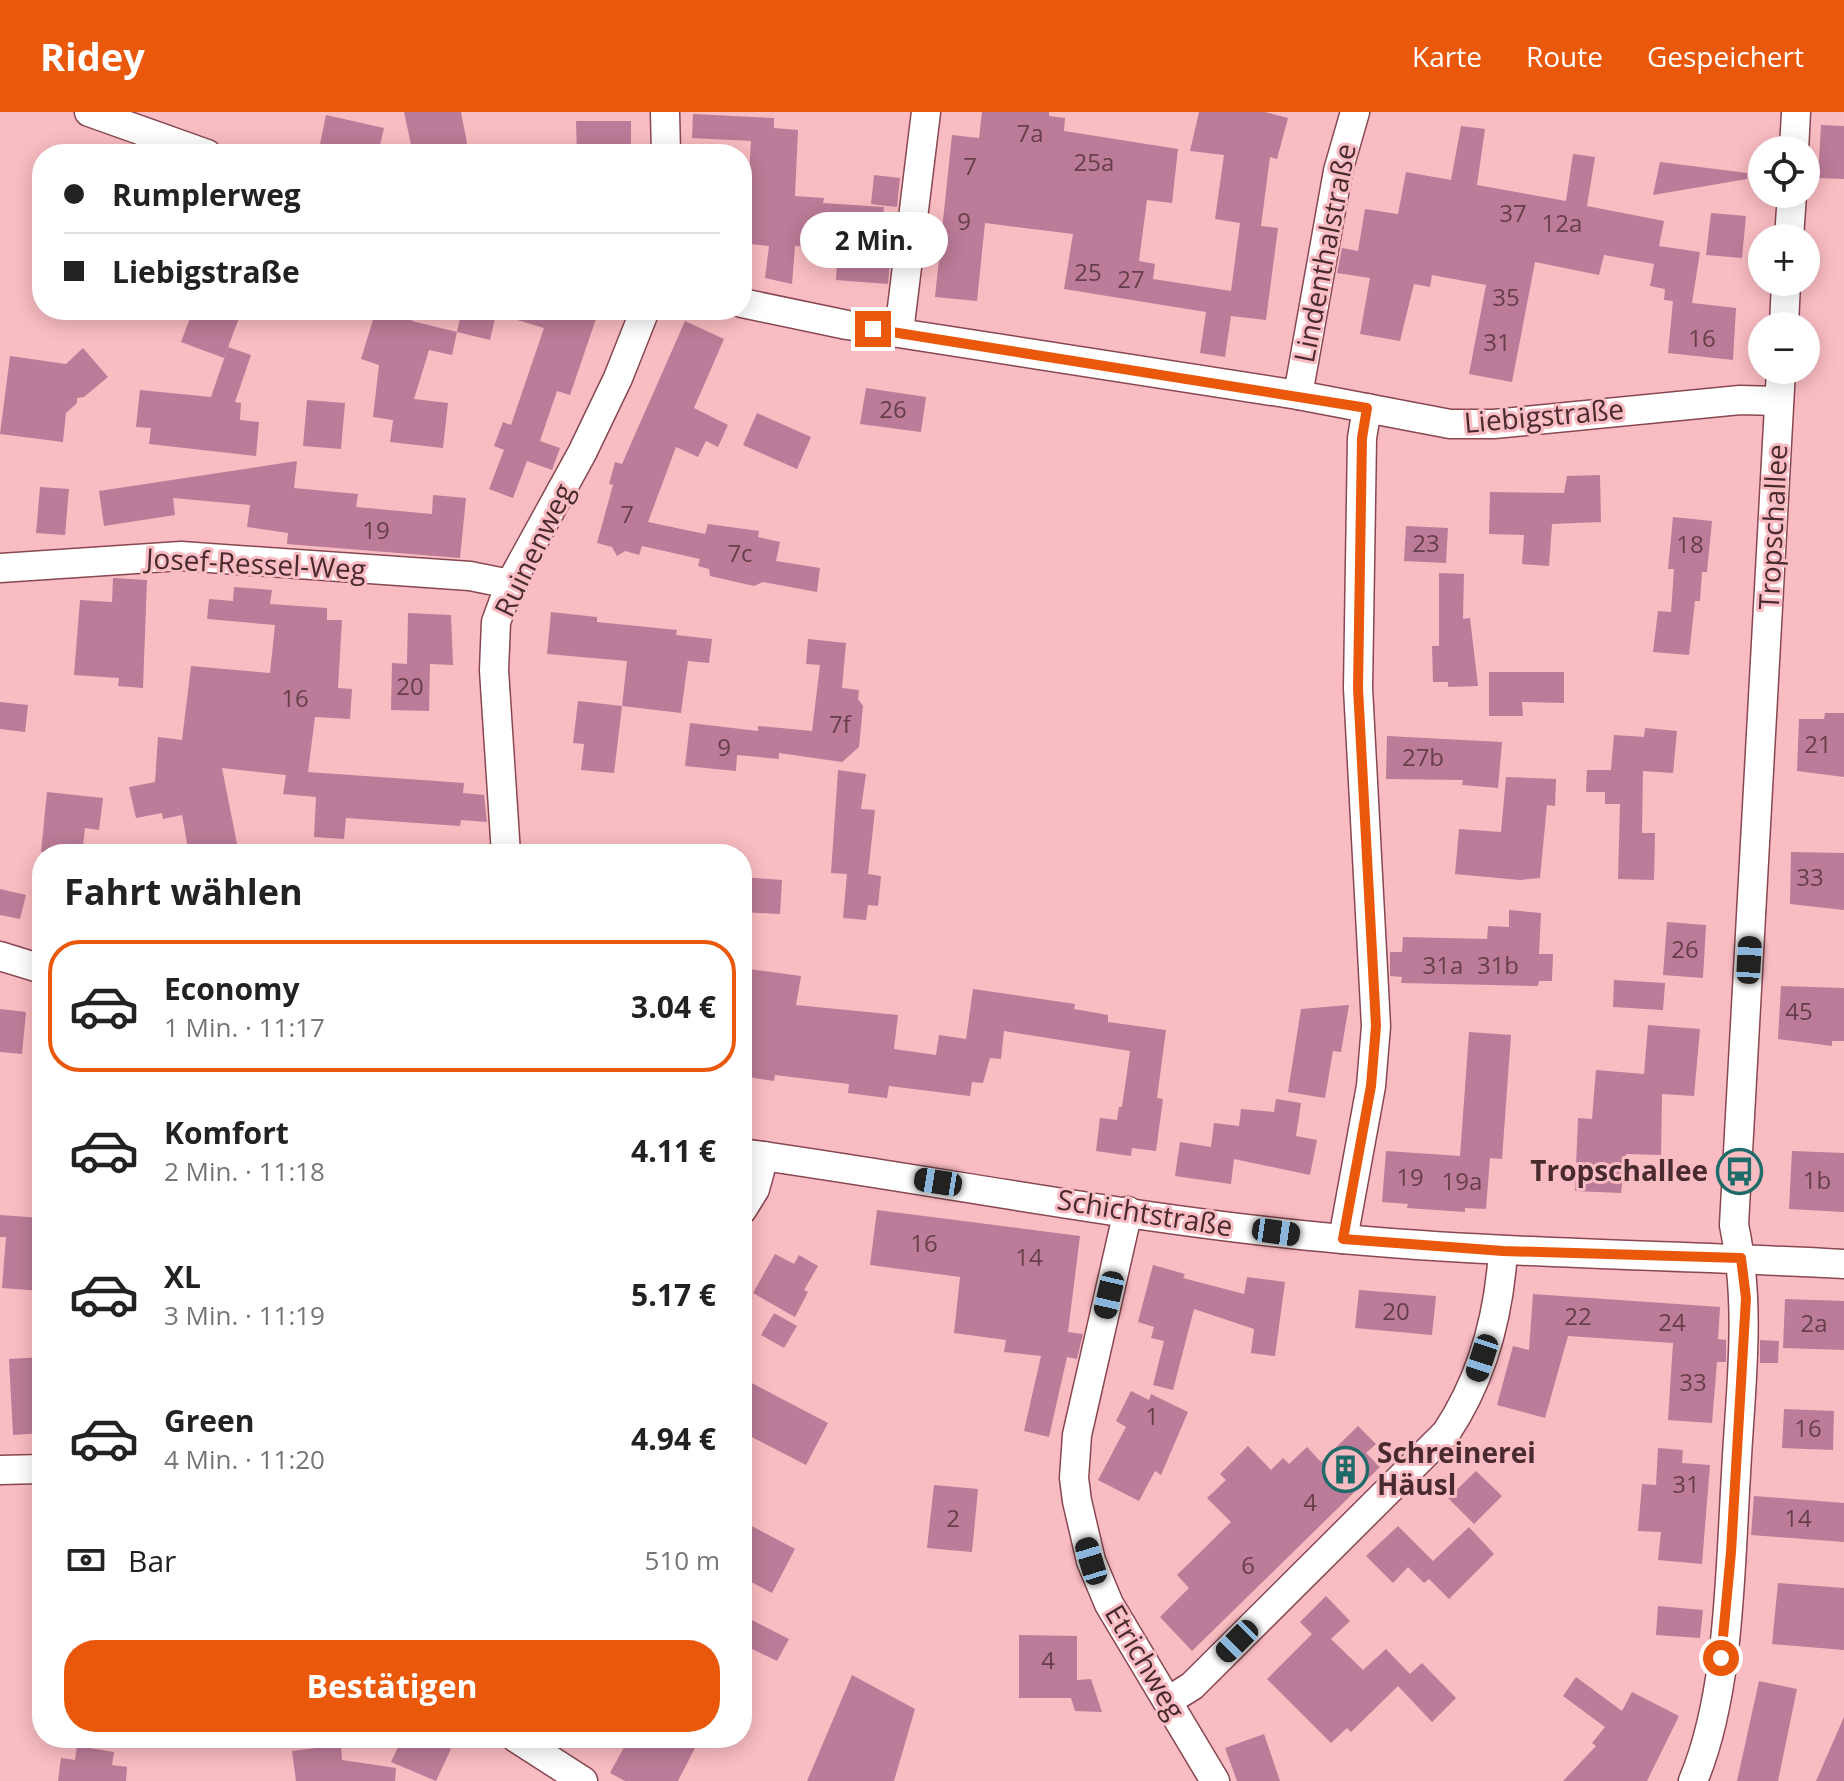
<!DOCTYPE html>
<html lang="de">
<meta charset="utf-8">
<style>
:root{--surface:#fff;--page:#f2f2f2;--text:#222;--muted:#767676;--line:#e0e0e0;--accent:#ea580c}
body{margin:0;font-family:"Open Sans",sans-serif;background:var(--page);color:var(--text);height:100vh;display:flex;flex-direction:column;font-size:30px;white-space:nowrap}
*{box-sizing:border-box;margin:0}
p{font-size:26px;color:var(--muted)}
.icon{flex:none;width:44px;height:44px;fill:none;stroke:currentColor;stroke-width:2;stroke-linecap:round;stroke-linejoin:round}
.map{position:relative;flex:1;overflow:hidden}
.side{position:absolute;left:32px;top:732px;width:720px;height:904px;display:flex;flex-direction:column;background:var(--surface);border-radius:32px;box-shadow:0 4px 20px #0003}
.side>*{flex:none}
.hud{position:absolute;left:32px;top:32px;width:720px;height:176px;border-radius:32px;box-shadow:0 4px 20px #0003;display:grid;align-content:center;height:176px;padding:0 32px;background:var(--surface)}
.buttons{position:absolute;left:1748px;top:24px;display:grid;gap:16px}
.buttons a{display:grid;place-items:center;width:72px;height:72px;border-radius:50%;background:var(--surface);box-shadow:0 4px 20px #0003;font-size:40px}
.end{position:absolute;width:36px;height:36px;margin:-18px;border:10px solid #ea580c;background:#fff;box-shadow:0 0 0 4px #fff}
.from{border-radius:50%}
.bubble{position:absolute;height:56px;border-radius:28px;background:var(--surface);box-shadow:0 4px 20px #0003;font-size:26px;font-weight:700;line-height:56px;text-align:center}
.car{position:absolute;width:24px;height:48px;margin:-24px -12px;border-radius:10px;box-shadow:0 0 6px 2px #0007;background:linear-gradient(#222 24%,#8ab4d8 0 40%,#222 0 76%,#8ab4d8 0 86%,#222 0)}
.hud b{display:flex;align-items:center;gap:28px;height:76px;font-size:30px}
.hud b+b{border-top:2px solid var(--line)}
.hud i{width:20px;height:20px;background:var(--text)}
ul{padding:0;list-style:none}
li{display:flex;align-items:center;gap:24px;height:132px;margin:0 16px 12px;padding:0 16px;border:4px solid transparent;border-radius:32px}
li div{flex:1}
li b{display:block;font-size:30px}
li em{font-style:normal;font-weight:700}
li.current{border-color:var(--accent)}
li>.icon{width:72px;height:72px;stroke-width:1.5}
h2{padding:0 32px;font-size:36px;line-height:96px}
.pay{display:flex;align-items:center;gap:20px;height:88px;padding:0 32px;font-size:30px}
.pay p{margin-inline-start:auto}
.cta{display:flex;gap:16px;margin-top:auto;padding:16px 32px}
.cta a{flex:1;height:92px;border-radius:32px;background:var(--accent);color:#fff;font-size:32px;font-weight:700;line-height:92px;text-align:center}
header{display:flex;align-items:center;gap:48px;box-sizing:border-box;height:112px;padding:0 40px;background:var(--accent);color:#fff}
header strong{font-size:38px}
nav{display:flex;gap:44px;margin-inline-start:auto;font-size:28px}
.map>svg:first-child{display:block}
.building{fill:#bc7b98}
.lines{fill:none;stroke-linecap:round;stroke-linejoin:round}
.minor-casing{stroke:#884751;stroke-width:31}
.minor{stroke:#fff;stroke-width:28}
.route{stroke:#ea580c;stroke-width:10}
.labels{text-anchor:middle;stroke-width:6;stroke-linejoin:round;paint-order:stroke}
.number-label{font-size:24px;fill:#663f49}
.street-label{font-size:28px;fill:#492b2f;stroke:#f9bcc2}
.poi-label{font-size:28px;font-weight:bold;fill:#492b2f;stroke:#f9bcc2;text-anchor:end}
</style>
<header>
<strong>Ridey</strong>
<nav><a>Karte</a><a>Route</a><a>Gespeichert</a></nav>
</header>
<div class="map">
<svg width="1844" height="1669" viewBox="0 0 1844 1669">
<rect width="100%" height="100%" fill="#f9bcc2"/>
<!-- building -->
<g class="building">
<path d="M404,0H461L469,42H413Z"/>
<path d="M982,0H1049V4L1065,6L1064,19L1178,37L1172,91L1147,88L1139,149L1155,152L1153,167L1231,179L1240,111L1215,107L1224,43L1190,39L1199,0H1265L1288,6L1277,47L1270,45L1261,114L1278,116L1266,208L1231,204L1225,245L1200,241L1206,200L1064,177L1073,122L985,111L977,189L935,185L952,23L979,26Z"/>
<path d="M693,2L774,6V16L798,18L795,84L824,86L823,91L884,95L879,139L891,140L888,172L836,168L838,137L795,134L792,172L765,166L769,134L742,131V80H748L751,29L692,26Z"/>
<path d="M326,3L384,16L378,42H318Z"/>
<path d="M576,9H631V42H577Z"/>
<path d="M1821,13L1844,14V67L1818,66Z"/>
<path d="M1461,14L1485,17L1477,73L1566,89L1573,42L1595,45L1587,94L1664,109L1659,134L1700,140L1692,191L1736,196L1733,248L1668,241L1673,189L1664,188L1665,177L1650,174L1654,152L1604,143L1599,163L1535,150L1512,270L1469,262L1486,173L1432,163L1430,175L1414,172L1400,229L1360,222L1370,166L1337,161L1342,136L1358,139L1365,97L1398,102L1406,60L1451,68Z"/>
<path d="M1660,50L1747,61V67L1653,83Z"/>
<path d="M874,63L900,66L897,95L871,92Z"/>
<path d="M1711,101L1746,104L1742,146L1706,143Z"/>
<path d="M193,198H242L224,246L181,230Z"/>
<path d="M376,198H416L412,209L457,220L452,243L429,238L414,287L448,291L443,336L390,330L393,308L373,305L379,253L361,247Z"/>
<path d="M462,198H497L490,228L457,220Z"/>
<path d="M504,198H599L570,283L557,279L540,329L560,336L552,358L527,349L513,386L489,377L504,338L494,334L503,310L511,313L544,216L504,204Z"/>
<path d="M685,209L724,227L694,296L728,313L718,335L706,329L698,345L676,335L648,410L705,422L708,412L759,419L758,425L780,430L776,449L820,456L817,480L763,470L754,474L710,464L709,457L698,454L700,447L642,434L639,443L625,439L617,444L612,435L597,431L613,373L609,372L615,350L622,352Z"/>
<path d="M228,235L251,243L235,290L241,291L240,308L259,310L256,344L149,332L151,316L136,315L140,278L211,285Z"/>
<path d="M83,236L108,265L84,285L77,286V291L66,301L63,330L0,322L10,244L66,252Z"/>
<path d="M866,276L926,285L921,320L860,312Z"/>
<path d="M307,288L345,291L341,337L303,334Z"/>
<path d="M757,301L811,325L797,357L743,333Z"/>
<path d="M297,349L294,376L358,382L356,395L432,402L433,383L466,386L460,446L287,432L288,421L247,415L250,393L173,386L175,403L104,414L99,379Z"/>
<path d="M1600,363L1601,410L1552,412L1549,454L1522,452L1524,423L1489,422L1490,380L1564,381L1567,364Z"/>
<path d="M40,375L69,377L65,423L36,421Z"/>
<path d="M1673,405L1712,409L1707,460H1702L1700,489H1695L1689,543L1653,540L1658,499L1671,500L1674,457H1668Z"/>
<path d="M1406,414L1448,416L1446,451L1404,449Z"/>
<path d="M1439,461L1464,462L1463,507L1470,506L1478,574L1448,575V570H1433L1432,534H1439Z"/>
<path d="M113,466L147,468L143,576L118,574L119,566L74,563L80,488L112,490Z"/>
<path d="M234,475L272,478L270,492L327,496V508H342L338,576L352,577L350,607L315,605L308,660L464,671L463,681L484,683L487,710L461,708L460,714L346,706L344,727L314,725L316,685L283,682L286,663L222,656L239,742H189L182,703L163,707L162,701L136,706L129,675L155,670L158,625L182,628L191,554L270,561L275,513L207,507L209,487L233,489Z"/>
<path d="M551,500L597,505V510L677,518L676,523L712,527L709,551L688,549L681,601L622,594L627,549L547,542Z"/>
<path d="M408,501L451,503L453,553L430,552L429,599L391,598L392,551L407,552Z"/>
<path d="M808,527L846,531L842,576L859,578L858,587L863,594L859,635L842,650L779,641V647L737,643L736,659L685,654L690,611L758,619V614L812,619L820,553L806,552Z"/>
<path d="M1489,560H1564V591L1522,590L1523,604H1489Z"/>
<path d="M578,589L622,594L614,661L581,658L584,632L573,631Z"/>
<path d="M0,590L28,593L25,620L0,617Z"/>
<path d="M1825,601H1844V665L1797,659L1799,607H1824Z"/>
<path d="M1645,616L1677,619L1673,661L1643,659L1642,721H1655L1654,768L1618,767L1620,692H1605V680H1586L1587,658H1611L1614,623L1644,625Z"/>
<path d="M1387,624L1502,630L1498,676L1462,673L1463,668L1386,667Z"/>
<path d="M838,658L866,662L861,697L875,698L868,762L881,764L878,794L868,793L866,808L843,806L847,762L831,761Z"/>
<path d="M1506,665L1556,667L1555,694L1547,693L1540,766L1520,768L1455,762L1459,717L1501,720Z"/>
<path d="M47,680L103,686L99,718L85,716L82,742L41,740Z"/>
<path d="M1791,740L1844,741V798L1790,792Z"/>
<path d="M742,765L782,768L780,802L742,800Z"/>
<path d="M0,777L26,783L20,807L0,803Z"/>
<path d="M1509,798L1541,801L1539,842H1553L1552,869H1539L1538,874L1401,871L1402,865L1390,864V840H1402L1403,825L1487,827L1488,814L1509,815Z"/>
<path d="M1667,810L1706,813L1703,866L1663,863Z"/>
<path d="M742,856L801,864L796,893L898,903L894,937L936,943L939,923L966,927L973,877L1075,892L1074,897L1108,903V910L1166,918L1157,986L1163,987L1156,1039L1132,1036L1131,1044L1096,1039L1100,1006L1117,1008L1119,995H1122L1130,939L1004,919L1001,947L990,946L983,971L972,970L970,984L889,974L887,986L848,981L849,972L775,963L774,969L742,964Z"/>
<path d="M1614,868L1665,871L1663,898L1613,895Z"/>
<path d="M1781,874L1844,876V929H1832V934L1778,927Z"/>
<path d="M1349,893L1341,940L1333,939L1325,986L1288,980L1301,897Z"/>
<path d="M0,897L26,900L22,942L0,940Z"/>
<path d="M1648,913L1700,917L1694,984L1662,982L1661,1043L1626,1042L1621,1081L1575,1079L1578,1006L1592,1007L1596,958L1644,962Z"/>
<path d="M1469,920L1511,923L1502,1047L1490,1046L1486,1097L1465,1096V1100L1407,1096L1408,1092L1382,1090L1386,1039L1460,1044Z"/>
<path d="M1276,987L1301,991L1296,1024L1317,1028L1310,1063L1234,1047L1231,1072L1175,1064L1180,1030L1211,1035L1214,1011L1239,1014L1241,997L1274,1000Z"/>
<path d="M1792,1039L1844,1041V1100L1789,1097Z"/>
<path d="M877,1098L1080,1124L1068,1220L1083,1222L1077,1247L1067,1245L1049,1325L1024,1319L1041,1244L1004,1240L1006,1228L954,1221L960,1165L870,1153Z"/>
<path d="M0,1103L42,1106V1179L2,1176L6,1125H0Z"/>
<path d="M775,1142L794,1152L799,1143L818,1154L804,1178L808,1180L795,1205L753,1181Z"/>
<path d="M1153,1153L1185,1162L1183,1166L1244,1182L1247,1165L1285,1170L1275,1244L1251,1241L1254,1217L1194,1197L1173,1278L1153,1273L1164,1229L1151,1226L1154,1215L1138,1210Z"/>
<path d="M1359,1178L1436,1184L1432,1223L1355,1216Z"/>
<path d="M1533,1182L1720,1195L1718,1227L1726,1228V1250H1717L1712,1311L1668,1308L1673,1231L1568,1224L1545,1306L1497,1293L1513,1234L1529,1238Z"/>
<path d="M1785,1187L1844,1189V1238L1783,1236Z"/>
<path d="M774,1201L797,1214L784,1236L761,1223Z"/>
<path d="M1760,1228L1779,1229L1778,1251H1760Z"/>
<path d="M42,1245V1321L13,1323L9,1247Z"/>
<path d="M742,1266L828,1311L806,1353L742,1320Z"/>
<path d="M1131,1279L1149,1288L1151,1282L1188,1300L1161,1363L1155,1359L1139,1389L1098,1368L1126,1315L1116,1309Z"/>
<path d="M1784,1297L1834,1299L1833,1338L1782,1336Z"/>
<path d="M1358,1314L1376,1332L1366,1341L1380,1355L1192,1539L1160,1505L1189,1476L1177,1463L1231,1410L1207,1386L1226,1368L1220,1362L1248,1334L1271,1358L1283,1346L1289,1352L1307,1335L1321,1350Z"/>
<path d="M1658,1336L1683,1338L1682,1351L1710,1353L1702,1452L1658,1448L1661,1420L1638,1419L1642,1372L1656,1373Z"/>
<path d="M1476,1359L1502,1384L1474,1412L1448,1386Z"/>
<path d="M934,1373L978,1377L972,1440L927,1436Z"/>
<path d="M1754,1384L1844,1391V1430L1751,1423Z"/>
<path d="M742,1409L795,1437L772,1481L742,1465Z"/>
<path d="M1398,1414L1433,1449L1469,1415L1494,1442L1449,1487L1429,1467L1424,1471L1408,1455L1393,1471L1366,1444Z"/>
<path d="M1778,1471L1844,1476V1538L1772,1532Z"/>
<path d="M1326,1484L1350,1509L1331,1527L1363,1558L1386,1537L1410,1562L1422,1551L1456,1586L1432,1610L1398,1574L1351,1620L1347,1616L1331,1631L1267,1567L1312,1522L1300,1510Z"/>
<path d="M1658,1494L1703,1498L1700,1526L1656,1523Z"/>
<path d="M742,1503L789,1527L777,1549L742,1532Z"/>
<path d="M1019,1523L1077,1524V1568L1091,1567L1102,1600L1075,1599L1071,1586H1019Z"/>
<path d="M852,1563L915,1597L894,1669H807Z"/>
<path d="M1576,1565L1622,1599L1632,1580L1679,1604L1647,1669H1563L1596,1634L1592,1631L1605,1615L1563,1584Z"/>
<path d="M1759,1569L1797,1577L1778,1669H1737Z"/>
<path d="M1844,1605V1669H1816Z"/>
<path d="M1264,1622L1280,1669H1237L1225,1636Z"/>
<path d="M409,1626H428L451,1637L436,1669L391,1650L400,1631L406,1634Z"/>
<path d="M629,1626H700L678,1669H625L610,1661Z"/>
<path d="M341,1633L342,1648L396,1656L395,1669H296L292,1639Z"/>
<path d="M77,1634L114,1640L112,1653L127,1655L126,1669H58L61,1646L75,1648Z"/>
</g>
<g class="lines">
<defs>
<g id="minor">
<path d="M89,0L207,42"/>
<path d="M665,0L666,42"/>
<path d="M1794,38L1796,0"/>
<path d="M1789,126L1792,82"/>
<path d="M742,191L847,213L1298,283L1450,312H1494L1740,288L1779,289"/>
<path d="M1784,214L1786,170"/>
<path d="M899,220L926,0"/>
<path d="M1298,283L1338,59L1355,0"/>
<path d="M0,456L181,444L470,464L510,472"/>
<path d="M506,742L494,558L496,510L510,472L582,341L618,266L645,198"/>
<path d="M0,844L42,857"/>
<path d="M742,1041C941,1069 1141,1109 1342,1127C1509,1142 1677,1143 1844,1152"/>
<path d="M742,1098L755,1077L764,1044"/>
<path d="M1128,1099L1077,1323L1074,1366L1077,1389L1091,1449L1109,1492L1215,1669"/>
<path d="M1343,1127L1371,974L1376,914L1358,576L1362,326L1367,296"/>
<path d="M0,1358L42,1357"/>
<path d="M1168,1589L1192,1574L1446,1321C1482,1267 1499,1203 1503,1139"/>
<path d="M516,1626L583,1669"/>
<path d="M1693,1669C1730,1581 1730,1458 1736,1362C1740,1279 1752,1196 1734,1113L1781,258"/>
</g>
</defs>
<!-- minor casing -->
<use href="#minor" class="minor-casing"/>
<!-- minor -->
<use href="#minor" class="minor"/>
</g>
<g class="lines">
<!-- route -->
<path class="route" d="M873,217L1367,296L1362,326L1358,576L1376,914L1371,974L1343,1127L1503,1139L1741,1146L1746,1186L1731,1440L1721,1546"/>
</g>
<!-- icons -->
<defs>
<symbol id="bus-ring" viewBox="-11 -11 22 22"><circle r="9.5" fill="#f9bcc2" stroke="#1f6b69" stroke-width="1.5"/><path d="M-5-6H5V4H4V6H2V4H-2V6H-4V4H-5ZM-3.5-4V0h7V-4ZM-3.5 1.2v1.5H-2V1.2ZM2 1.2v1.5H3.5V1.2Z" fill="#1f6b69"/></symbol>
<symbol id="building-ring" viewBox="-11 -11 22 22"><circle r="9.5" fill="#f9bcc2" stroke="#1f6b69" stroke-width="1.5"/><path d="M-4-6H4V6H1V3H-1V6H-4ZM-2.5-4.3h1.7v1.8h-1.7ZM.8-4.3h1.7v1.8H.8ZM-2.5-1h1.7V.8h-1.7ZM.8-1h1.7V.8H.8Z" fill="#1f6b69"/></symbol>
</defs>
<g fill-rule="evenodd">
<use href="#bus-ring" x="1714" y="1034" width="51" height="51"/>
<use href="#building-ring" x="1320" y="1332" width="51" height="51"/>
</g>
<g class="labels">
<!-- number labels -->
<g class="number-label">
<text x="1030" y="30">7a</text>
<text x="1094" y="59">25a</text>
<text x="970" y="63">7</text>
<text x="1513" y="110">37</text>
<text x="964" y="118">9</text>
<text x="1562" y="120">12a</text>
<text x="1088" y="169">25</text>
<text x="1131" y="176">27</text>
<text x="1506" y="194">35</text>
<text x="1702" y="235">16</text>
<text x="1497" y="239">31</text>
<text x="893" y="306">26</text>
<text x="627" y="411">7</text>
<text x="376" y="427">19</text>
<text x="1426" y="440">23</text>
<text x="1690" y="441">18</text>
<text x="740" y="450">7c</text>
<text x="410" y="583">20</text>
<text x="295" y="595">16</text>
<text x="840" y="621">7f</text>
<text x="1818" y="641">21</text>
<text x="724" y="644">9</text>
<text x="1423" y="654">27b</text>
<text x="1810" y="774">33</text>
<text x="1685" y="846">26</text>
<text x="1443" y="862">31a</text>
<text x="1498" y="862">31b</text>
<text x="1799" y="908">45</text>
<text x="1410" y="1074">19</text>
<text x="1817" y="1077">1b</text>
<text x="1462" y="1078">19a</text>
<text x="924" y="1140">16</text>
<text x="1029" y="1154">14</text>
<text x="1396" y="1208">20</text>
<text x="1578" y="1213">22</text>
<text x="1672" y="1219">24</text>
<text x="1814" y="1220">2a</text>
<text x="1693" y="1279">33</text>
<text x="1152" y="1313">1</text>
<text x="1808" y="1325">16</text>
<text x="1686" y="1381">31</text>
<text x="1310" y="1399">4</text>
<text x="953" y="1415">2</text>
<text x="1798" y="1415">14</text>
<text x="1248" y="1462">6</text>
<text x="1048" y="1557">4</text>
</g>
<!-- street labels -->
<g class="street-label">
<text transform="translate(1325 141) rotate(-79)" y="10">Lindenthalstraße</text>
<text transform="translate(1544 304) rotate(-5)" y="10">Liebigstraße</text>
<text transform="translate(1773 415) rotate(-87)" y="10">Tropschallee</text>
<text transform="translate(534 438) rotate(-64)" y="10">Ruinenweg</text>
<text transform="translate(256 452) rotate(3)" y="10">Josef-Ressel-Weg</text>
<text transform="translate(1145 1101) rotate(9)" y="10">Schichtstraße</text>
<text transform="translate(1145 1550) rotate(59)" y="10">Etrichweg</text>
</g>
<!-- poi labels -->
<g class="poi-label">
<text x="1708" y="1069">Tropschallee</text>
<text x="1377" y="1351" text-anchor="start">Schreinerei<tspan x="1377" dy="32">Häusl</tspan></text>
</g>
</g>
</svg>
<div class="buttons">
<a><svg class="icon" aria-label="locate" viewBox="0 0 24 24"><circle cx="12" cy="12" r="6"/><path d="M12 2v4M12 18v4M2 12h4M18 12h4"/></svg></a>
<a>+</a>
<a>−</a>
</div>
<i class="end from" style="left:1721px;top:1546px"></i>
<i class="end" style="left:873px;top:217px"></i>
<div class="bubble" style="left:800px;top:100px;width:148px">2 Min.</div>
<i class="car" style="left:1749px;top:848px;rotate:3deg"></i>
<i class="car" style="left:938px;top:1070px;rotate:279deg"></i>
<i class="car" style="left:1276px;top:1120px;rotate:98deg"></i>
<i class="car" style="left:1109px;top:1183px;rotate:193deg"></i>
<i class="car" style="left:1482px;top:1246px;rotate:198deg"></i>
<i class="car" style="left:1091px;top:1449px;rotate:343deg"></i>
<i class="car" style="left:1237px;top:1529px;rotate:225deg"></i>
<div class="hud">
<b><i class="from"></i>Rumplerweg</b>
<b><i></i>Liebigstraße</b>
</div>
<section class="side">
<h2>Fahrt wählen</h2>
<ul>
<li class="current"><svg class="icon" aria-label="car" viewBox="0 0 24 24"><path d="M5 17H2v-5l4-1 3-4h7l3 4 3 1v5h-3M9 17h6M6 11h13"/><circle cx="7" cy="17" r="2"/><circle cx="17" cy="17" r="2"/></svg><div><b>Economy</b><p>1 Min. · 11:17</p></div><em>3.04 €</em></li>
<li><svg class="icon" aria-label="car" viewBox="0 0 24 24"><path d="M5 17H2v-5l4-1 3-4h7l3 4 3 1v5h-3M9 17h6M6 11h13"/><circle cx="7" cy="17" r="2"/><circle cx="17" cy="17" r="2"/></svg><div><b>Komfort</b><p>2 Min. · 11:18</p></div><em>4.11 €</em></li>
<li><svg class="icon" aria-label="car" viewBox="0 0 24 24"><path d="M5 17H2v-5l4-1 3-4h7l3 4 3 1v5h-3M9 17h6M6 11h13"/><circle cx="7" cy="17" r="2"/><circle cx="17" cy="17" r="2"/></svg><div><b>XL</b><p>3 Min. · 11:19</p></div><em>5.17 €</em></li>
<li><svg class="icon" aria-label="car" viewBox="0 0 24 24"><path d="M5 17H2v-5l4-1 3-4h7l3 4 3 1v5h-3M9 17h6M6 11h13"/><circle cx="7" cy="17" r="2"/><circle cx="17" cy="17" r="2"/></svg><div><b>Green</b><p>4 Min. · 11:20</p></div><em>4.94 €</em></li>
</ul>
<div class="pay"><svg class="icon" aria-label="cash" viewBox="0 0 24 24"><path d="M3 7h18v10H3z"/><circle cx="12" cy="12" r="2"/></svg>Bar<p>510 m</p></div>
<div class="cta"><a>Bestätigen</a></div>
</section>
</div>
